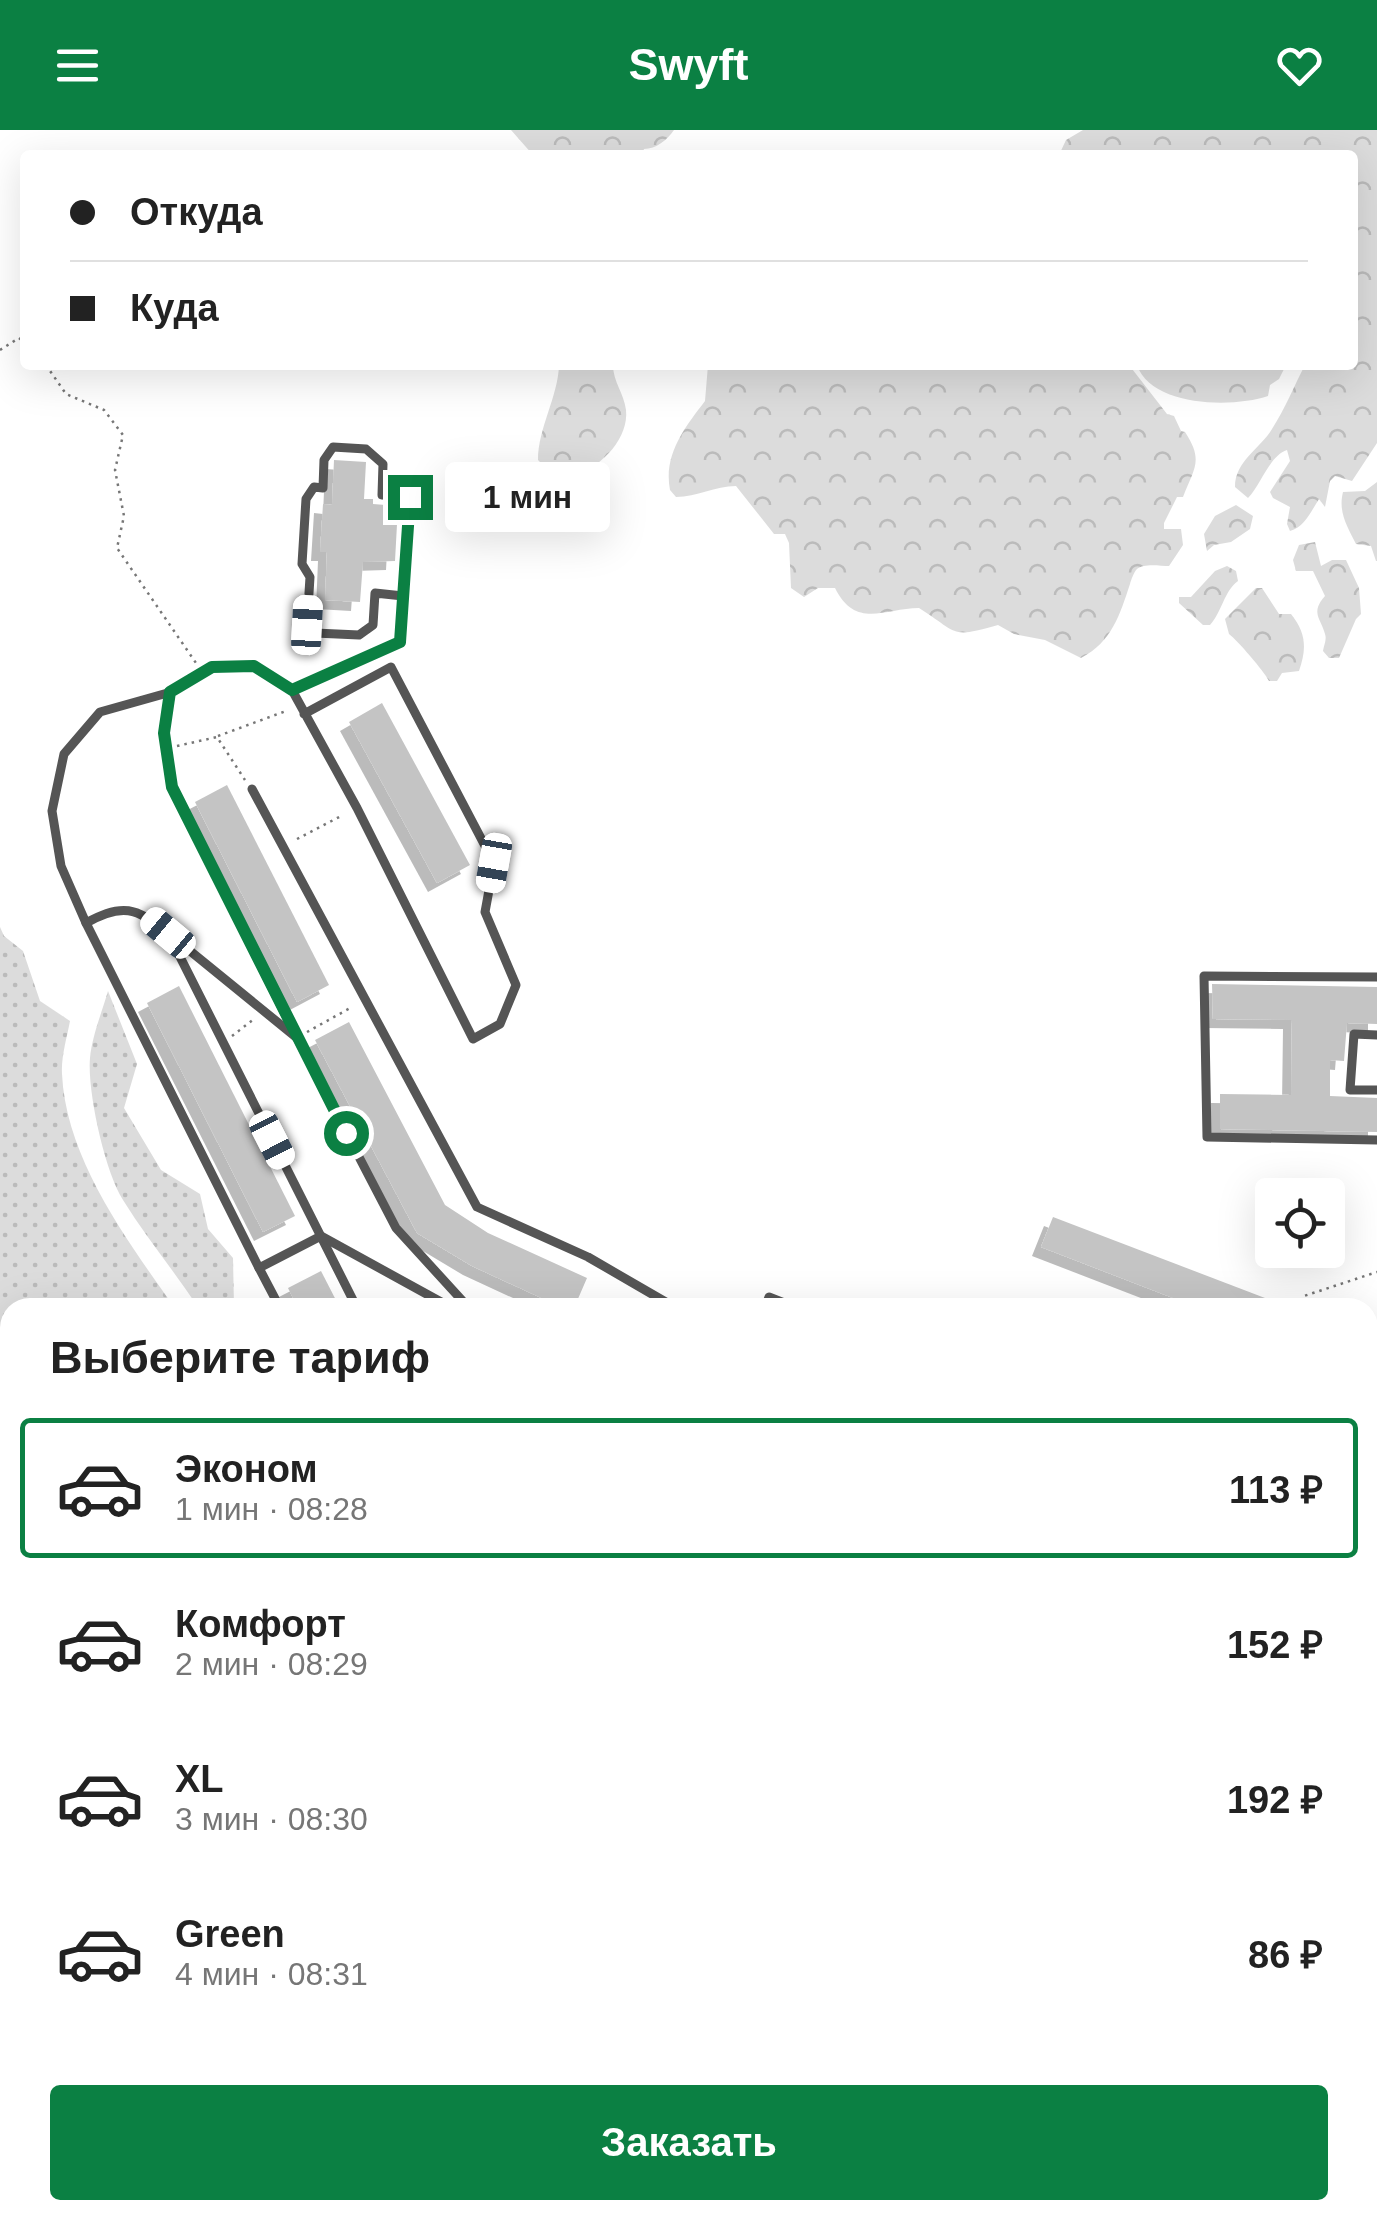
<!DOCTYPE html>
<html lang="ru">
<meta charset="utf-8">
<style>
:root{--surface:#fff;--page:#f6f6f6;--text:#222;--muted:#767676;--line:#e0e0e0;--accent:#0b8043}
body{margin:0;font-family:Arial,sans-serif;background:var(--page);color:var(--text);height:100vh;display:flex;flex-direction:column;font-size:38px;white-space:nowrap}
*{box-sizing:border-box;margin:0}
p{font-size:32px;color:var(--muted)}
.icon{flex:none;width:55px;height:55px;fill:none;stroke:currentColor;stroke-width:2;stroke-linecap:round;stroke-linejoin:round}
.map{position:relative;flex:1;overflow:hidden}
.side{position:absolute;left:0px;top:1168px;width:1378px;height:922px;display:flex;flex-direction:column;background:var(--surface);border-radius:30px 30px 0 0;box-shadow:0 10px 40px #0002}
.side>*{flex:none}
.hud{position:absolute;left:20px;top:20px;width:1338px;height:220px;border-radius:10px;box-shadow:0 10px 40px #0002;display:grid;align-content:center;height:220px;padding:0 50px;background:var(--surface)}
.controls{position:absolute;left:1255px;top:1048px;display:grid;gap:20px}
.controls a{display:grid;place-items:center;width:90px;height:90px;border-radius:10px;background:var(--surface);box-shadow:0 10px 40px #0002;font-size:50px}
.end{position:absolute;width:45px;height:45px;margin:-22px;border:12px solid #0b8043;background:#fff;box-shadow:0 0 0 5px #fff}
.from{border-radius:50%}
.bubble{position:absolute;height:70px;border-radius:10px;background:var(--surface);box-shadow:0 10px 40px #0002;font-size:32px;font-weight:700;line-height:70px;text-align:center}
.car{position:absolute;width:30px;height:60px;margin:-30px -15px;border-radius:12px;box-shadow:0 0 8px 2px #0007;background:linear-gradient(#fff 24%,#345 0 40%,#fff 0 76%,#345 0 86%,#fff 0)}
.hud b{display:flex;align-items:center;gap:35px;height:95px;font-size:38px}
.hud b+b{border-top:2px solid var(--line)}
.hud i{width:25px;height:25px;background:var(--text)}
ul{padding:0;list-style:none}
li{display:flex;align-items:center;gap:30px;height:140px;margin:0 20px 15px;padding:0 30px;border:5px solid transparent;border-radius:10px}
li div{flex:1}
li b{display:block;font-size:38px}
li em{font-style:normal;font-weight:700}
li.current{border-color:var(--accent)}
li>.icon{width:90px;height:90px;stroke-width:1.5}
h2{padding:0 50px;font-size:45px;line-height:120px}
.cta{display:flex;gap:20px;margin-top:auto;padding:20px 50px}
.cta a{flex:1;height:115px;border-radius:10px;background:var(--accent);color:#fff;font-size:40px;font-weight:700;line-height:115px;text-align:center}
header{display:flex;justify-content:space-between;align-items:center;height:130px;padding:0 50px;background:var(--accent);color:#fff;font-size:45px;font-weight:700}
.map>svg:first-child{display:block}
.grass{fill:url(#grass-dots)}
.forest{fill:url(#forest-crowns)}
.wetland{fill:url(#wetland-marsh)}
.lines{fill:none;stroke-linecap:round;stroke-linejoin:round}
.stream{stroke:#a3a3a3;stroke-width:5}
.building{fill:#c4c4c4;filter:url(#shadow)}
.path{stroke:#777;stroke-width:2.5;stroke-dasharray:2.5 5;stroke-linecap:butt}
.service{stroke:#555;stroke-width:9}
.minor{stroke:#555;stroke-width:18}
.tertiary{stroke:#555;stroke-width:20}
.secondary{stroke:#222;stroke-width:20}
.route{stroke:#0b8043;stroke-width:12}
</style>
<header><svg class="icon" aria-label="menu" viewBox="0 0 24 24"><path d="M4 6h16M4 12h16M4 18h16"/></svg>Swyft<svg class="icon" aria-label="heart" viewBox="0 0 24 24"><path d="M12 20l-8-8c-3-5 5-10 8-4 3-6 11-1 8 4z"/></svg></header>
<div class="map">
<svg width="1377" height="2088" viewBox="0 0 1377 2088">
<defs>
<pattern id="grass-dots" width="8" height="8" patternUnits="userSpaceOnUse" patternTransform="scale(2.5)"><rect width="8" height="8" fill="#dcdcdc"/><path d="M2 2h.1M6 6h.1" fill="none" stroke="#bbb" stroke-width="1.8" stroke-linecap="round"/></pattern>
<pattern id="forest-crowns" width="20" height="18" patternUnits="userSpaceOnUse" patternTransform="scale(2.5)"><rect width="20" height="18" fill="#dcdcdc"/><path d="M2 6a3 3 0 1 1 6 0M12 15a3 3 0 1 1 6 0" fill="none" stroke="#bbb"/></pattern>
<pattern id="wetland-marsh" width="20" height="14" patternUnits="userSpaceOnUse" patternTransform="scale(2.5)"><rect width="20" height="14" fill="#dcdcdc"/><path d="M1 5h8M5 5V1M11 12h8M15 12V8" fill="none" stroke="#bbb"/></pattern>
<filter id="shadow"><feDropShadow dx="-9" dy="9" stdDeviation="0" flood-color="#0004"/></filter>
</defs>
<rect width="100%" height="100%" fill="#fff"/>
<!-- grass -->
<g class="grass">
<path d="M0,797L4,806L23,821L40,871L70,891C67,907 61,927 62,944C66,1029 127,1110 174,1177L10,1178V1230L0,1222Z"/>
<path d="M108,861L137,934L124,978L161,1040L200,1064L208,1099L233,1128L234,1177H198C174,1141 146,1107 123,1070C105,1042 87,961 90,928C92,906 102,882 108,861Z"/>
<path d="M0,1280L10,1291V1355L0,1346Z"/>
</g>
<!-- forest -->
<g class="forest">
<path d="M511,0H674C667,10 656,19 644,19L642,25H533Z"/>
<path d="M1083,0H1377V313L1352,351L1335,346L1330,351L1325,377L1319,369C1311,381 1305,397 1290,401L1287,394L1290,377L1273,368L1270,362L1290,331L1287,320C1269,326 1261,355 1248,368L1235,357C1235,331 1260,319 1272,299C1285,279 1294,256 1305,235H1352V25H1059L1066,10Z"/>
<path d="M559,235H613C613,252 624,263 626,280C629,307 603,336 577,344C571,347 560,345 553,345L538,330C538,298 558,267 559,235Z"/>
<path d="M708,235H1129L1167,284L1174,286L1181,301L1185,302C1204,331 1194,338 1183,367H1177L1164,393V399H1181L1183,415L1169,436C1160,436 1144,433 1137,439C1134,442 1131,450 1130,454C1120,484 1112,512 1081,528L1045,510L1014,504L998,495C949,509 959,503 919,478C885,478 856,500 835,458H818L804,467L791,458L789,413L785,404H774L736,356C715,356 697,367 676,367L670,360C663,324 686,296 705,271Z"/>
<path d="M1137,235H1286L1279,249L1270,255L1268,266C1233,278 1151,277 1137,235Z"/>
<path d="M1377,352V431H1376L1371,416L1356,414C1347,396 1338,382 1343,362L1365,361Z"/>
<path d="M1236,375L1253,386L1250,399L1231,412L1214,415L1207,421L1204,404L1215,386Z"/>
<path d="M1315,412L1321,436L1332,430H1346L1359,458L1361,484L1356,489L1339,528H1329L1323,521C1324,515 1327,509 1325,504C1321,488 1310,483 1325,466L1313,441H1296L1293,430L1299,415Z"/>
<path d="M1227,436L1236,441L1238,451C1224,461 1222,482 1210,495H1203L1179,473V467H1191L1215,441Z"/>
<path d="M1256,458H1262L1279,484H1291C1306,503 1307,518 1299,541L1282,543L1277,551H1269C1264,541 1237,510 1229,504L1225,489Z"/>
<path d="M528,2080H632L618,2088H406L415,2085L534,2087Z"/>
<path d="M879,2080H1030L1032,2088H1016L1014,2084L1012,2088H882Z"/>
</g>
<!-- wetland -->
<path class="wetland" d="M632,2080H879L882,2088H618Z"/>
<g class="lines">
<!-- stream -->
<path class="stream" d="M0,1536L10,1543"/>
</g>
<!-- building -->
<g class="building">
<path d="M334,330L366,332L364,369H373V374L398,376L395,431L363,432L360,472L325,470L327,422H320L323,374L332,375Z"/>
<path d="M382,573L470,735L437,753L349,592Z"/>
<path d="M227,655L329,855L297,872L195,672Z"/>
<path d="M1212,854L1377,857V894L1347,893L1344,931L1330,930V966L1377,968V1002L1220,999V964L1291,965L1292,890L1213,889Z"/>
<path d="M179,856L295,1086L263,1102L147,873Z"/>
<path d="M349,892L445,1075L488,1103L587,1148L574,1178H563L472,1136L417,1103L315,910Z"/>
<path d="M1053,1087L1286,1176V1178H1199L1041,1117Z"/>
<path d="M321,1141L340,1178H298L288,1158Z"/>
</g>
<g class="lines">
<!-- path -->
<g class="path">
<path d="M0,220L19,208L25,213"/>
<path d="M46,235L66,264L104,280L123,305L115,340L124,386L117,418L196,533"/>
<path d="M218,606L286,581"/>
<path d="M177,616L217,607L245,650"/>
<path d="M297,709L343,685"/>
<path d="M307,902L352,877"/>
<path d="M232,906L254,889"/>
<path d="M1297,1178L1304,1166L1377,1142"/>
<path d="M1368,1749L1377,1752"/>
<path d="M1182,2080L1202,2088"/>
</g>
<!-- service -->
<g class="service">
<path d="M292,560L400,512L401,504L410,367L382,365L383,334L366,319L333,317L324,330L323,358L314,357L306,369L302,434L310,447L307,495L315,503L359,505L373,495L375,463L403,466"/>
<path d="M304,584L391,537L494,733L485,782L516,855L500,894L473,909L357,678L292,560L254,536L212,537L171,562L164,603L172,657L297,908L168,803L357,1178"/>
<path d="M252,659L477,1077L588,1127L676,1178"/>
<path d="M86,793L61,736L52,681L64,624L100,582L171,562"/>
<path d="M168,803C137,777 121,773 86,793L259,1138L321,1106L452,1178"/>
<path d="M1377,847L1204,846L1207,1007L1377,1010"/>
<path d="M1377,905L1354,904L1350,960H1377"/>
<path d="M297,908L396,1098L469,1178"/>
<path d="M259,1138L280,1178"/>
<path d="M765,1178L769,1167L797,1178"/>
<path d="M1368,1367L1377,1371"/>
<path d="M0,1405L10,1416"/>
<path d="M0,1488L10,1499"/>
<path d="M1368,1589L1377,1564"/>
<path d="M0,1608L10,1606"/>
<path d="M1368,1633L1377,1637"/>
<path d="M0,1670L10,1669"/>
<path d="M0,1727L10,1726"/>
<path d="M0,1781L10,1780"/>
<path d="M0,1834L10,1833"/>
<path d="M0,1886L10,1885"/>
<path d="M0,1937L10,1936"/>
<path d="M1368,1978L1377,1982"/>
<path d="M0,1998L10,1996"/>
<path d="M0,2070H10"/>
</g>
<!-- minor -->
<path class="minor" d="M1368,1466L1377,1470"/>
<!-- tertiary -->
<path class="tertiary" d="M1247,2080L1267,2088"/>
<!-- secondary -->
<g class="secondary">
<path d="M0,1249L10,1257"/>
<path d="M177,2088L181,2080"/>
</g>
</g>
<g class="lines">
<!-- route -->
<path class="route" d="M346,1003L172,657L164,603L170,562L212,537L254,536L292,560L400,512L410,367"/>
</g>
</svg>
<div class="controls">
<a><svg class="icon" aria-label="locate" viewBox="0 0 24 24"><circle cx="12" cy="12" r="6"/><path d="M12 2v4M12 18v4M2 12h4M18 12h4"/></svg></a>
</div>
<i class="end from" style="left:346px;top:1003px"></i>
<i class="end" style="left:410px;top:367px"></i>
<div class="bubble" style="left:445px;top:332px;width:165px">1 мин</div>
<i class="car" style="left:307px;top:495px;rotate:3deg"></i>
<i class="car" style="left:494px;top:733px;rotate:190deg"></i>
<i class="car" style="left:168px;top:803px;rotate:310deg"></i>
<i class="car" style="left:272px;top:1010px;rotate:153deg"></i>
<div class="hud">
<b><i class="from"></i>Откуда</b>
<b><i></i>Куда</b>
</div>
<section class="side">
<h2>Выберите тариф</h2>
<ul>
<li class="current"><svg class="icon" aria-label="car" viewBox="0 0 24 24"><path d="M5 17H2v-5l4-1 3-4h7l3 4 3 1v5h-3M9 17h6M6 11h13"/><circle cx="7" cy="17" r="2"/><circle cx="17" cy="17" r="2"/></svg><div><b>Эконом</b><p>1 мин · 08:28</p></div><em>113 ₽</em></li>
<li><svg class="icon" aria-label="car" viewBox="0 0 24 24"><path d="M5 17H2v-5l4-1 3-4h7l3 4 3 1v5h-3M9 17h6M6 11h13"/><circle cx="7" cy="17" r="2"/><circle cx="17" cy="17" r="2"/></svg><div><b>Комфорт</b><p>2 мин · 08:29</p></div><em>152 ₽</em></li>
<li><svg class="icon" aria-label="car" viewBox="0 0 24 24"><path d="M5 17H2v-5l4-1 3-4h7l3 4 3 1v5h-3M9 17h6M6 11h13"/><circle cx="7" cy="17" r="2"/><circle cx="17" cy="17" r="2"/></svg><div><b>XL</b><p>3 мин · 08:30</p></div><em>192 ₽</em></li>
<li><svg class="icon" aria-label="car" viewBox="0 0 24 24"><path d="M5 17H2v-5l4-1 3-4h7l3 4 3 1v5h-3M9 17h6M6 11h13"/><circle cx="7" cy="17" r="2"/><circle cx="17" cy="17" r="2"/></svg><div><b>Green</b><p>4 мин · 08:31</p></div><em>86 ₽</em></li>
</ul>
<div class="cta"><a>Заказать</a></div>
</section>
</div>
